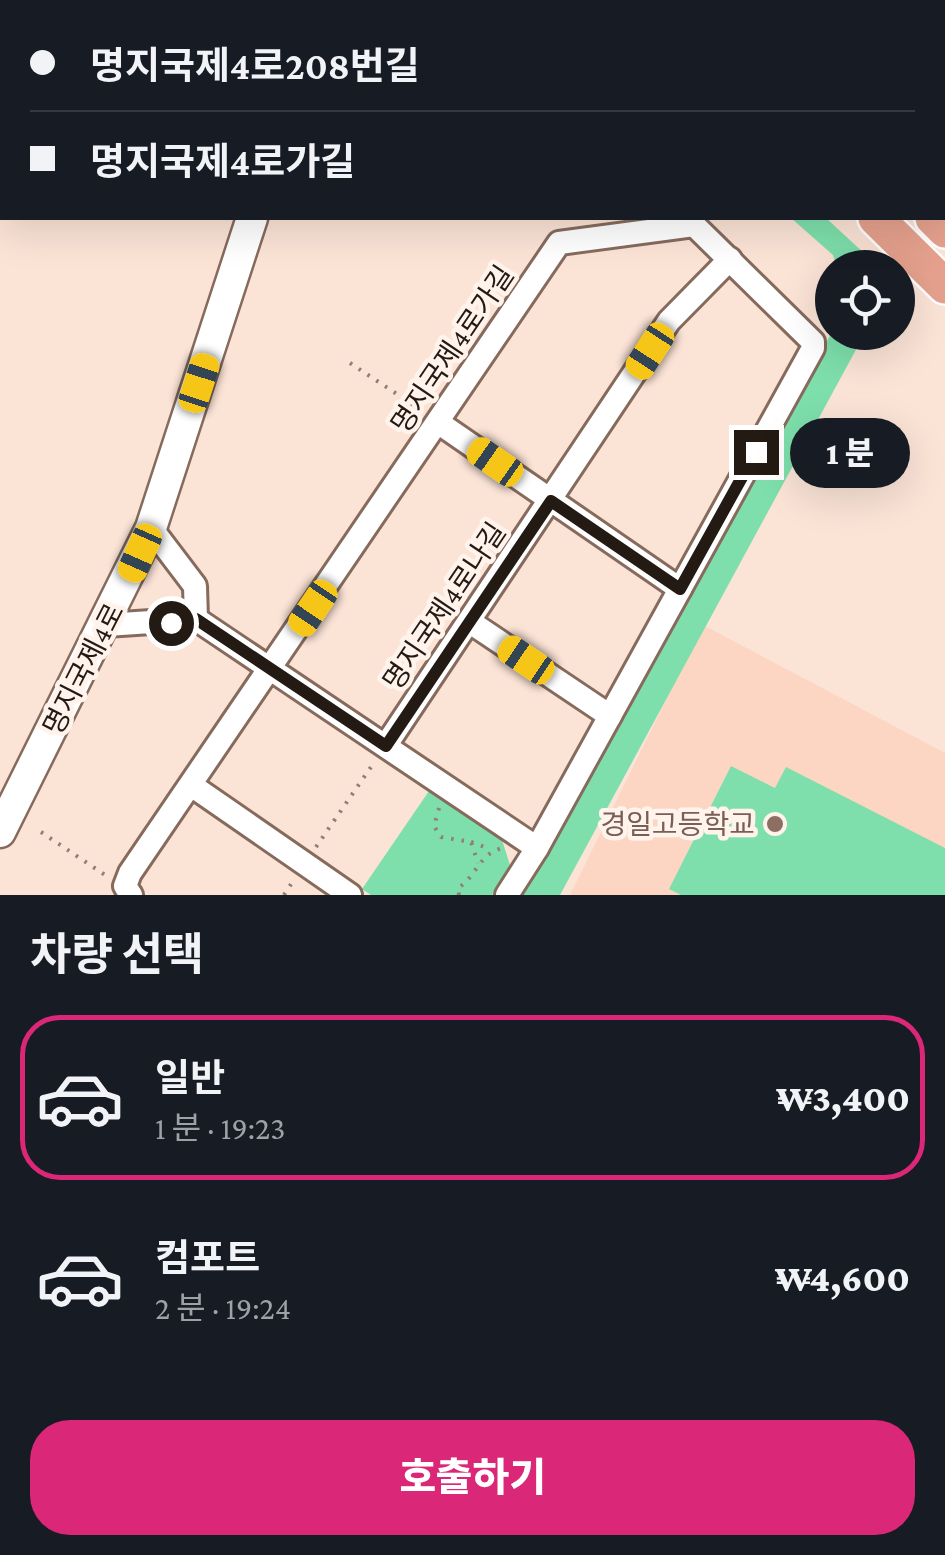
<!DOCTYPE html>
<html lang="ko">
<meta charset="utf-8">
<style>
:root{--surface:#171b24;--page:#20242c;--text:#f1f3f6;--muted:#9ea1a6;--line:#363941;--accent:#db2777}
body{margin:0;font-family:"Crimson Pro","Noto Sans KR",serif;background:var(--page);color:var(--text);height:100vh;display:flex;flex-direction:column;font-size:38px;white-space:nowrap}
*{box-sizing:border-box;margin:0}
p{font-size:32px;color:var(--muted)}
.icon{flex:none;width:55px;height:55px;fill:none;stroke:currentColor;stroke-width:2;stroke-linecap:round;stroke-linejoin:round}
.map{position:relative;height:895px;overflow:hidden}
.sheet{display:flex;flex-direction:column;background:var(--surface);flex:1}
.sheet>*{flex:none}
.guide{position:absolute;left:0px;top:0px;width:945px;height:220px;box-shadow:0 10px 40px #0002;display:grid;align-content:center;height:220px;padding:0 30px;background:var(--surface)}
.controls{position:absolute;left:815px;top:250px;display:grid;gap:20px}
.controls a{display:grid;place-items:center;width:100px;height:100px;border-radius:50%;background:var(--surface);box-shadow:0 10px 40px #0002;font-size:50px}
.end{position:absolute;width:45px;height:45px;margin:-22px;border:12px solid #241a14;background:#fff;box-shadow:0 0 0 5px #fff}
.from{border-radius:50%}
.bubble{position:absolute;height:70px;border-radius:35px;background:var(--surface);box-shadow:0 10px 40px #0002;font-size:32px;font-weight:800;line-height:70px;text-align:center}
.car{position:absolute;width:30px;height:60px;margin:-30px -15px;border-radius:12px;box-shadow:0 0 8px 2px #0007;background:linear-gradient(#f5c518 24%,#345 0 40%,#f5c518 0 76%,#345 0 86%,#f5c518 0)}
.guide b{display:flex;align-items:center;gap:35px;height:95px;font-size:38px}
.guide b+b{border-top:2px solid var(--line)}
.guide i{width:25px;height:25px;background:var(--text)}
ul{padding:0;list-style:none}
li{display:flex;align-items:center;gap:30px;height:165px;margin:0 20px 15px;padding:0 10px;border:5px solid transparent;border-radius:40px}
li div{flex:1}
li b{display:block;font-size:38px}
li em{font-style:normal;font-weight:800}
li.active{border-color:var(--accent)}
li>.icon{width:90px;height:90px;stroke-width:1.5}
h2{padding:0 30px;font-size:45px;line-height:120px}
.cta{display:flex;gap:20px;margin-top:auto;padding:20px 30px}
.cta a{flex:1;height:115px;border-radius:40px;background:var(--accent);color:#fff;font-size:40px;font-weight:800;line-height:115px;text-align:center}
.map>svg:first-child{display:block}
.built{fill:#fcd6c2}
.green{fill:#7edfac}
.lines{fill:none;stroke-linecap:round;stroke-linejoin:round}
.minor-casing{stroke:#866b5d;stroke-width:28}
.secondary-casing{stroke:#866b5d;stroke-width:35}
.primary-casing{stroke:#fff;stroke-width:40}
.path{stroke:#907f76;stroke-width:4;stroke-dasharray:2.5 8;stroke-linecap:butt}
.minor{stroke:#fff;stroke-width:22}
.secondary{stroke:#fff;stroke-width:30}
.primary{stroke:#e5a18d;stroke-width:35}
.route{stroke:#241a14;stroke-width:12}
.education-dot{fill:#8d6e63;stroke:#fff3ec;stroke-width:4}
.labels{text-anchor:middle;stroke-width:9;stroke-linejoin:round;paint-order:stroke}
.street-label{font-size:28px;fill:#241a14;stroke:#fff3ec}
.education-label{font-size:28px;fill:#785e54;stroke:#fff3ec;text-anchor:end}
</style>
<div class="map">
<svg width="945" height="895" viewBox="0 0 945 895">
<rect width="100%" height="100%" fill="#fbe3d6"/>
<!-- built -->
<path class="built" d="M703,625L945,753V895H570Z"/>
<!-- green -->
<g class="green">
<path d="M791,218H826L879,267H837L833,255Z"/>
<path d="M832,332L865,333L560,895H519Z"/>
<path d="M731,766L775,788L786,767L945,848V895H681L669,889Z"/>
<path d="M429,791L502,840L510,865L492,895H371L362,889Z"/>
</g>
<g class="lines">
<defs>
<g id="minor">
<path d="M858,0L861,2"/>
<path d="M940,2L945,0"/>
<path d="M942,143L945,141"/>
<path d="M439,423L680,589"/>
<path d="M196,619L537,848L507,895"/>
<path d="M470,622L610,716"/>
<path d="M106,625L196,619L195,586L151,528"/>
<path d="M386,745L669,321L730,259"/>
<path d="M191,785L350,895"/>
<path d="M131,895L125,886L130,873L559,243L694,225L813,342V348L537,848"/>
</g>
<g id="secondary">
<path d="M358,2L360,0"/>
<path d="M0,832L151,528L252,218"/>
</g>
<g id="primary">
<path d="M656,0L659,2"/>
<path d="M710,0L713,2"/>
<path d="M876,218L945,286"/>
<path d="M933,218L945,230"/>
</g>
</defs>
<!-- minor casing -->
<use href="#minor" class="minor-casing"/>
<!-- secondary casing -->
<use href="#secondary" class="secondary-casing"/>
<!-- primary casing -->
<use href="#primary" class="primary-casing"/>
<!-- path -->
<g class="path">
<path d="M350,363L421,410"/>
<path d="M439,808L434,826L441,837L471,842L478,863"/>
<path d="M41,832L108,877"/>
<path d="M471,842L490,849"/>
<path d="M316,847L373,764"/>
<path d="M284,895L293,881"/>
<path d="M459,895L458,888C477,876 479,853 503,848"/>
</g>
<!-- minor -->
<use href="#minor" class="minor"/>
<!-- secondary -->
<use href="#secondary" class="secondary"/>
<!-- primary -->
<use href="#primary" class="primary"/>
</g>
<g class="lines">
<!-- route -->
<path class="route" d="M171,623L196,619L386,746L551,501L680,589L756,452"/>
</g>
<!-- markers -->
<circle class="education-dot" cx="775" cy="824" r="10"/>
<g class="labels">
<!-- street labels -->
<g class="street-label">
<text transform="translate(452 349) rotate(-56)" y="10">명지국제4로가길</text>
<text transform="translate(444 606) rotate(-56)" y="10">명지국제4로나길</text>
<text transform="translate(83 669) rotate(-63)" y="10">명지국제4로</text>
</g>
<!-- education labels -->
<g class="education-label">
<text x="755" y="834">경일고등학교</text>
</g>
</g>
</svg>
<div class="controls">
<a><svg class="icon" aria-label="locate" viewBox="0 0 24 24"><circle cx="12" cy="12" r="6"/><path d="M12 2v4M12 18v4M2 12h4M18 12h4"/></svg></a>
</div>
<i class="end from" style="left:171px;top:623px"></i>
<i class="end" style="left:756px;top:452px"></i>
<div class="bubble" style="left:790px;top:418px;width:120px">1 분</div>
<i class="car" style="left:650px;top:351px;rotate:213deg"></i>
<i class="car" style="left:199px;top:383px;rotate:18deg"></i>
<i class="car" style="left:495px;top:462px;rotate:305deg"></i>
<i class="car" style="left:140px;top:553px;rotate:204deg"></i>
<i class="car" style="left:313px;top:608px;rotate:214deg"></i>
<i class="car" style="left:526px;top:660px;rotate:304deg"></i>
<div class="guide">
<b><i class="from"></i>명지국제4로208번길</b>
<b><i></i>명지국제4로가길</b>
</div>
</div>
<section class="sheet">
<h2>차량 선택</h2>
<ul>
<li class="active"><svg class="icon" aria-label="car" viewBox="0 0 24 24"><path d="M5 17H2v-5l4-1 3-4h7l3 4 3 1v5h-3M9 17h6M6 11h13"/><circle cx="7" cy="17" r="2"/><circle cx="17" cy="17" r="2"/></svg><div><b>일반</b><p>1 분 · 19:23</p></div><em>₩3,400</em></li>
<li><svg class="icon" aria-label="car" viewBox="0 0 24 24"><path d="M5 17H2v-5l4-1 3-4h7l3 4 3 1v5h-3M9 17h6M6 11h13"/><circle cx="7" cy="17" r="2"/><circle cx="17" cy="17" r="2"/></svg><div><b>컴포트</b><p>2 분 · 19:24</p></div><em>₩4,600</em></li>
</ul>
<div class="cta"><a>호출하기</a></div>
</section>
